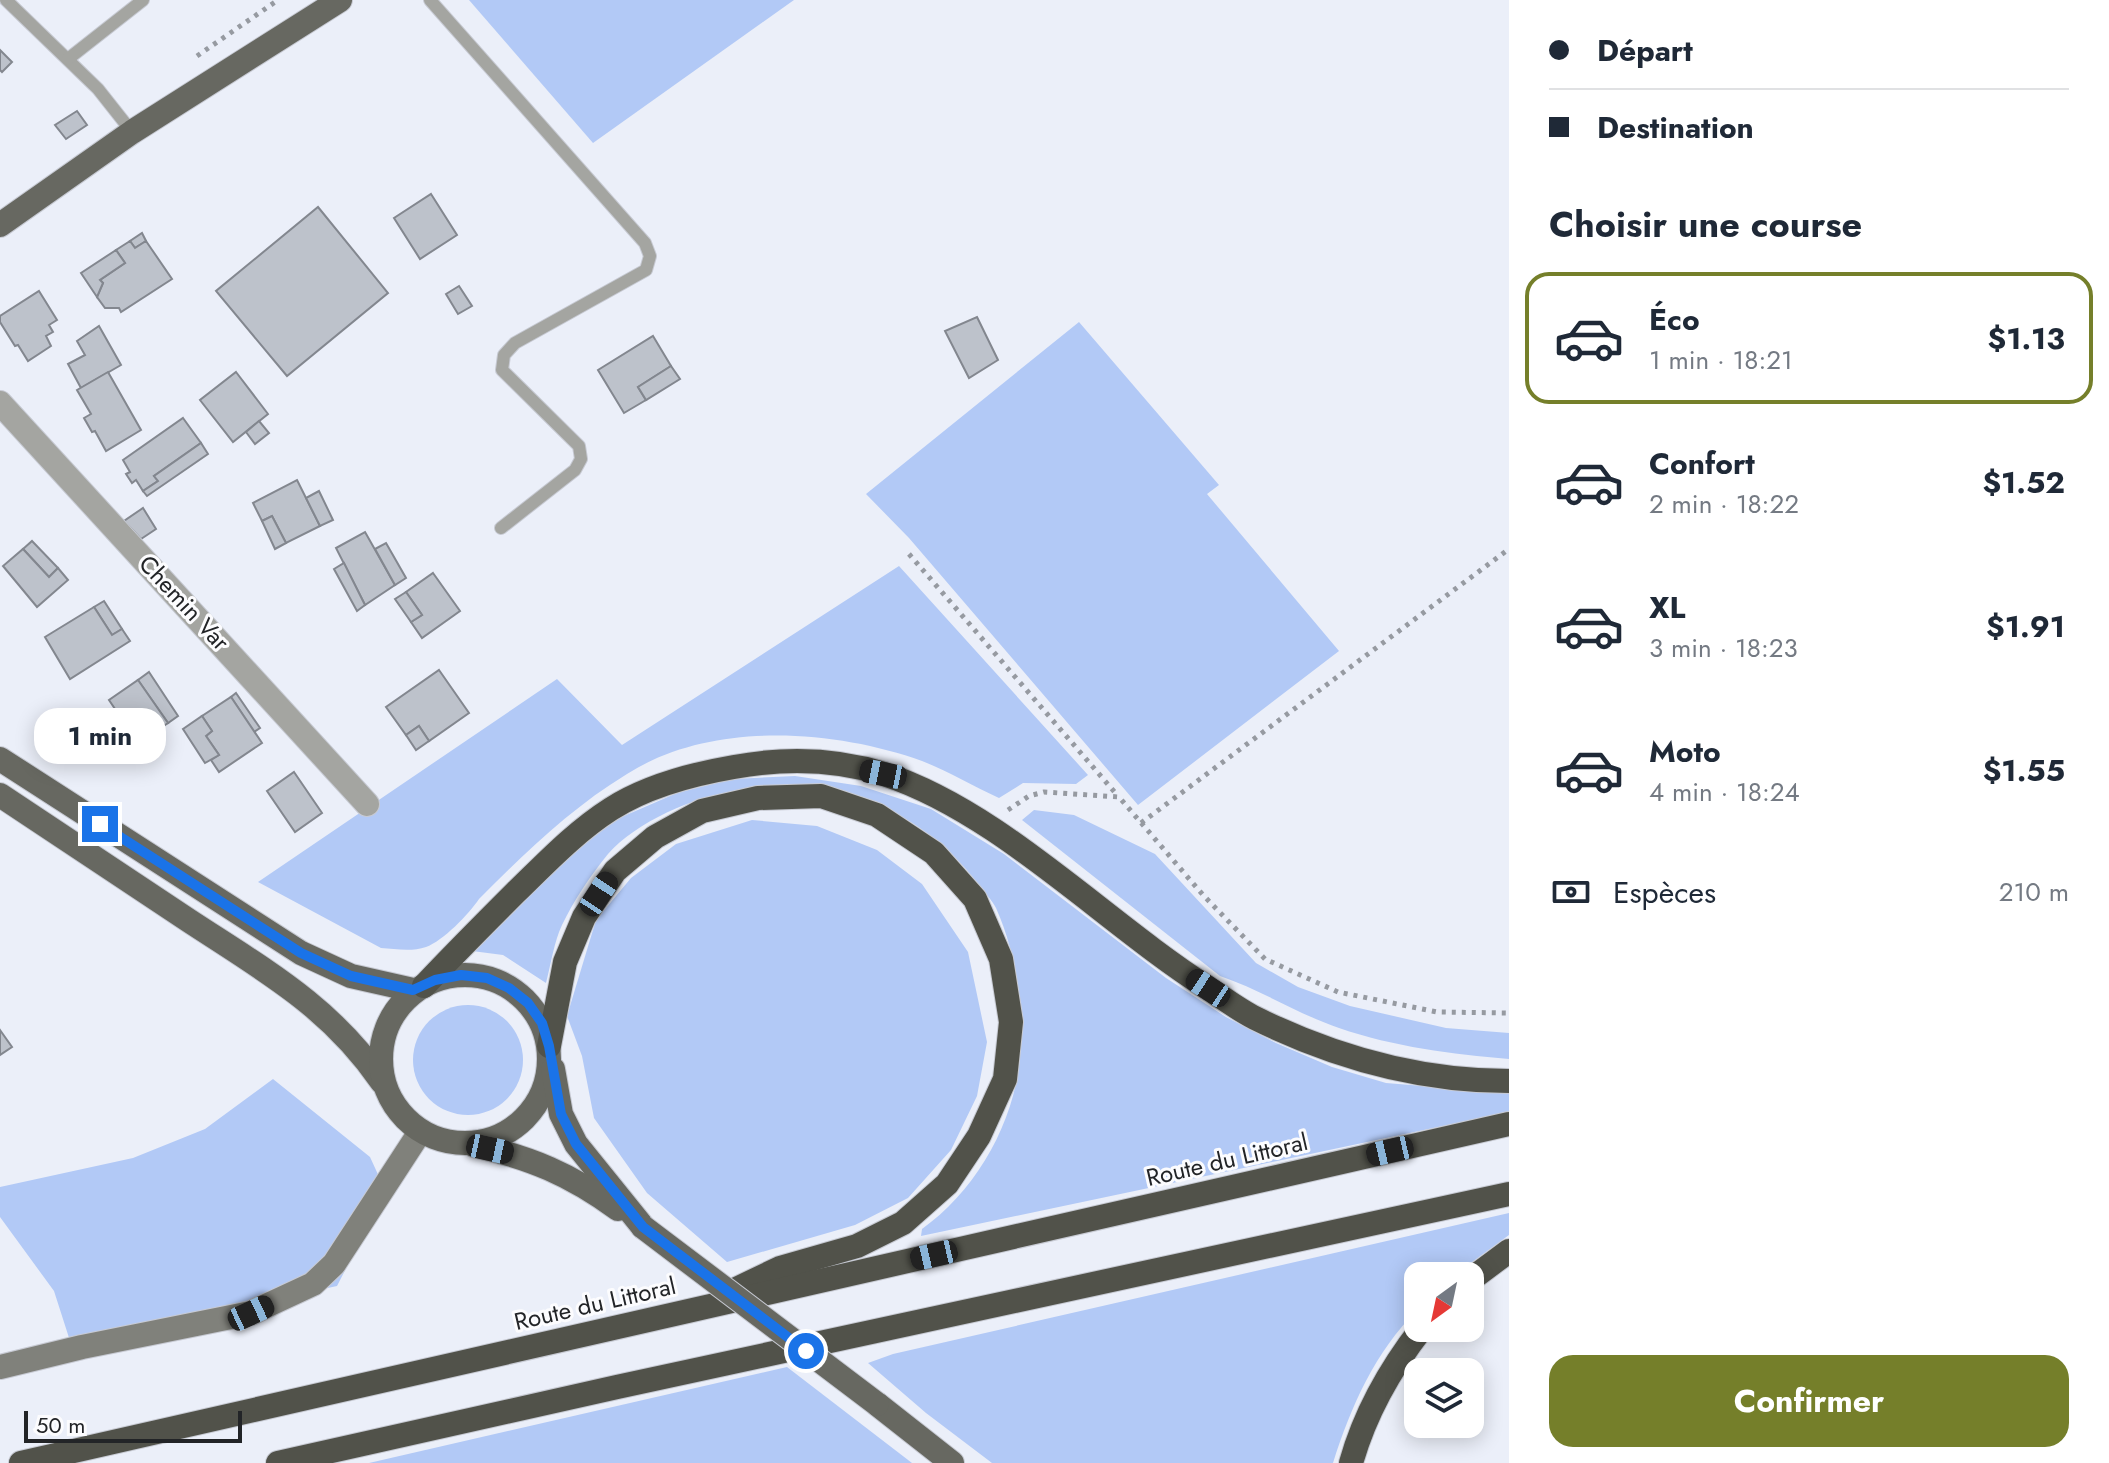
<!DOCTYPE html>
<html lang="fr">
<meta charset="utf-8">
<style>
:root{--surface:#fff;--page:#f6f6f7;--text:#1f2937;--muted:#747a83;--line:#e0e1e3;--accent:#757f2a}
body{margin:0;font-family:Jost,sans-serif;background:var(--page);color:var(--text);height:100vh;display:flex;flex-direction:column;font-size:30px;white-space:nowrap}
*{box-sizing:border-box;margin:0}
p{font-size:26px;color:var(--muted)}
.icon{flex:none;width:44px;height:44px;fill:none;stroke:currentColor;stroke-width:2;stroke-linecap:round;stroke-linejoin:round}
.map{position:relative;flex:1;overflow:hidden}
.drawer{display:flex;flex-direction:column;background:var(--surface);width:600px}
.drawer>*{flex:none}
.guide{display:grid;align-content:center;height:176px;padding:0 40px;background:var(--surface)}
.needle{width:52px;rotate:213deg}
.buttons{position:absolute;left:1404px;top:1262px;display:grid;gap:16px}
.buttons a{display:grid;place-items:center;width:80px;height:80px;border-radius:16px;background:var(--surface);box-shadow:0 4px 20px #0003;font-size:40px}
.scale{position:absolute;left:24px;bottom:20px;width:218px;box-sizing:border-box;padding-left:8px;border:4px solid #222427;border-top:0;font-size:22px;line-height:28px;white-space:nowrap;color:#222427;-webkit-text-stroke:6px #fcfcfe;paint-order:stroke}
.end{position:absolute;width:36px;height:36px;margin:-18px;border:10px solid #1a73e8;background:#fff;box-shadow:0 0 0 4px #fff}
.from{border-radius:50%}
.bubble{position:absolute;height:56px;border-radius:24px;background:var(--surface);box-shadow:0 4px 20px #0003;font-size:26px;font-weight:700;line-height:56px;text-align:center}
.car{position:absolute;width:24px;height:48px;margin:-24px -12px;border-radius:10px;box-shadow:0 0 6px 2px #0007;background:linear-gradient(#222 24%,#8ab4d8 0 40%,#222 0 76%,#8ab4d8 0 86%,#222 0)}
.guide b{display:flex;align-items:center;gap:28px;height:76px;font-size:30px}
.guide b+b{border-top:2px solid var(--line)}
.guide i{width:20px;height:20px;background:var(--text)}
ul{padding:0;list-style:none}
li{display:flex;align-items:center;gap:24px;height:132px;margin:0 16px 12px;padding:0 24px;border:4px solid transparent;border-radius:24px}
li div{flex:1}
li b{display:block;font-size:30px}
li em{font-style:normal;font-weight:700}
li.selected{border-color:var(--accent)}
li>.icon{width:72px;height:72px;stroke-width:1.5}
h2{padding:0 40px;font-size:36px;line-height:96px}
.pay{display:flex;align-items:center;gap:20px;height:88px;padding:0 40px;font-size:30px}
.pay p{margin-inline-start:auto}
.action{display:flex;gap:16px;margin-top:auto;padding:16px 40px}
.action a{flex:1;height:92px;border-radius:24px;background:var(--accent);color:#fff;font-size:32px;font-weight:700;line-height:92px;text-align:center}
main{display:flex;flex:1;min-height:0}
.map>svg:first-child{display:block}
.green{fill:#b2c9f6}
.building{fill:#bdc2cb;stroke:#83878f;stroke-width:2}
.lines{fill:none;stroke-linecap:round;stroke-linejoin:round}
.lane-casing{stroke:#c7cad3;stroke-width:14}
.street-casing{stroke:#c7cad3;stroke-width:26}
.secondary-casing{stroke:#c7cad3;stroke-width:26}
.primary-casing{stroke:#c7cad3;stroke-width:26}
.highway-casing{stroke:#c7cad3;stroke-width:26}
.path{stroke:#969aa1;stroke-width:5;stroke-dasharray:4 6;stroke-linecap:butt}
.lane{stroke:#a4a5a1;stroke-width:12}
.street{stroke:#a4a5a1;stroke-width:24}
.secondary{stroke:#80817b;stroke-width:24}
.primary{stroke:#676861;stroke-width:24}
.highway{stroke:#51524a;stroke-width:24}
.primary-bridge-casing{stroke:#c7cad3;stroke-width:26;stroke-linecap:butt}
.primary-bridge{stroke:#676861;stroke-width:24}
.route{stroke:#1a73e8;stroke-width:10}
.labels{text-anchor:middle;stroke-width:6;stroke-linejoin:round;paint-order:stroke}
.street-label{font-size:24px;fill:#222427;stroke:#fcfcfe}
</style>
<main>
<div class="map">
<svg width="1509" height="1463" viewBox="0 0 1509 1463">
<rect width="100%" height="100%" fill="#ebeff9"/>
<!-- green -->
<g class="green">
<path d="M469,0H794L593,143Z"/>
<path d="M1079,322L1219,485L1207,494L1339,651L1138,805L909,538L866,494Z"/>
<path d="M899,566L1088,775L1076,784L1023,783L999,798C973,786 948,771 922,761C832,729 710,721 627,774C571,808 525,853 479,899C469,914 443,941 426,947C412,952 395,949 381,948L258,882L557,679L622,745Z"/>
<path d="M795,776L861,786L931,809L1004,854L1166,978L1226,1017L1276,1043L1332,1067L1386,1083L1509,1093V1112L921,1236L922,1229C976,1191 1015,1122 1020,1056C1024,1007 1016,953 996,908C992,900 984,892 978,884C949,845 910,816 863,799C844,793 801,795 779,794C765,793 750,791 737,792C695,795 635,823 608,854C591,875 574,900 562,925C554,942 551,964 546,983L503,955L472,951L575,851L617,819L677,793L732,779Z"/>
<path d="M1034,810L1074,815L1155,854L1256,963L1298,987L1350,1006L1446,1028L1509,1033V1059C1452,1054 1394,1047 1339,1028C1298,1014 1261,990 1220,976L1022,820Z"/>
<path d="M752,820L817,826L877,850L922,884L968,952L987,1042L977,1096L951,1150L908,1198L855,1225L727,1262L647,1193L594,1118L582,1056L567,1016L596,920L631,878L676,844Z"/>
<circle cx="468" cy="1060" r="55"/>
<path d="M273,1079L370,1157L381,1181L378,1206L337,1286L71,1344L54,1291L0,1217V1187L133,1158L205,1129Z"/>
<path d="M1509,1213V1235L1453,1276H1418V1309C1375,1352 1351,1406 1333,1463H992L926,1413L868,1363L893,1354Z"/>
<path d="M787,1367L912,1463H369Z"/>
</g>
<!-- building -->
<g class="building">
<path d="M0,50L12,62L2,72L0,70Z"/>
<path d="M77,111L87,125L66,139L55,125Z"/>
<path d="M431,194L457,235L420,259L394,218Z"/>
<path d="M318,207L388,293L287,376L216,291Z"/>
<path d="M142,233L146,241L135,248L130,241Z"/>
<path d="M130,241L135,248L146,241L172,279L121,312L119,308H105L97,297L103,283L100,280L125,263L116,250Z"/>
<path d="M116,250L125,263L100,280L103,283L97,297L81,273Z"/>
<path d="M459,286L472,306L458,314L446,294Z"/>
<path d="M39,291L57,320L49,325L53,332L46,336L51,346L28,361L18,345L15,346L0,322V316Z"/>
<path d="M977,317L998,360L969,378L945,331Z"/>
<path d="M99,326L121,365L81,388L68,364L85,355L77,341Z"/>
<path d="M653,336L671,366L638,387L646,400L624,413L598,370Z"/>
<path d="M671,366L680,379L646,400L638,387Z"/>
<path d="M108,372L141,430L106,451L95,431L92,432L84,418L91,414L77,390Z"/>
<path d="M236,372L268,414L233,442L200,400Z"/>
<path d="M183,418L201,443L154,476L158,481L143,491L136,480L132,483L126,474L130,472L123,460Z"/>
<path d="M259,421L269,433L255,444L246,432Z"/>
<path d="M201,443L208,454L147,496L143,491L158,481L154,476Z"/>
<path d="M297,480L320,526L286,543L272,516L262,521L253,503Z"/>
<path d="M319,491L333,520L320,526L306,498Z"/>
<path d="M143,508L156,529L141,539L124,521Z"/>
<path d="M272,516L286,543L275,549L262,521Z"/>
<path d="M365,532L395,585L365,605L336,548Z"/>
<path d="M32,541L58,568L49,577L23,549Z"/>
<path d="M386,543L406,578L395,585L375,549Z"/>
<path d="M23,549L49,577L58,568L68,580L37,607L3,566Z"/>
<path d="M344,563L365,605L357,611L334,569Z"/>
<path d="M433,573L460,611L422,638L411,622L422,615L406,592Z"/>
<path d="M406,592L422,615L411,622L395,599Z"/>
<path d="M104,601L122,629L112,635L94,607Z"/>
<path d="M94,607L112,635L122,629L130,641L70,679L45,637Z"/>
<path d="M439,670L469,713L429,741L419,726L406,735L386,707Z"/>
<path d="M149,672L178,716L168,723L138,680Z"/>
<path d="M138,680L168,723L138,743L109,700Z"/>
<path d="M236,693L260,728L254,732L231,697Z"/>
<path d="M231,697L262,743L219,772L211,760L219,755L206,736L212,731L202,716Z"/>
<path d="M202,716L212,731L206,736L219,755L205,763L183,729Z"/>
<path d="M419,726L429,741L416,750L406,735Z"/>
<path d="M294,772L322,813L295,832L267,791Z"/>
<path d="M0,1030L12,1047L0,1055Z"/>
</g>
<g class="lines">
<defs>
<g id="lane">
<path d="M6,0L98,89L132,132"/>
<path d="M430,0L645,243L650,256L646,270L515,343L504,355L502,370L579,446L581,459L575,470L501,528"/>
<path d="M68,59L143,0"/>
</g>
<path id="street" d="M0,403L367,804"/>
<path id="secondary" d="M0,1367L82,1347L251,1313L313,1284L334,1264L420,1132"/>
<g id="primary">
<path d="M0,225L132,132L340,0"/>
<path d="M0,759L301,953L351,976L413,990"/>
<path d="M0,795C63,837 125,878 188,920C264,970 330,1006 382,1082"/>
<circle cx="465" cy="1059" r="84"/>
<path d="M553,1069L561,1114L576,1144L643,1227"/>
<path d="M474,1145C531,1158 570,1174 618,1209"/>
<path d="M877,1404L952,1463"/>
</g>
<g id="highway">
<path d="M424,986C454,954 485,923 516,892C546,863 575,832 611,809C647,786 693,774 734,767C783,758 836,759 884,774C1000,812 1104,922 1208,988C1223,998 1239,1010 1255,1018C1334,1057 1421,1081 1509,1081"/>
<path d="M549,1046L565,962L584,917L615,871L655,837L702,811L758,798L821,796L877,815L934,853L975,899L1001,959L1011,1022L1005,1079L979,1136L947,1184L903,1223L857,1246L780,1268L728,1293"/>
<path d="M1470,1280L1509,1251"/>
<path d="M21,1463L1509,1124"/>
<path d="M278,1463L617,1387L1509,1194"/>
<path d="M1351,1463C1365,1413 1390,1369 1422,1328"/>
</g>
</defs>
<!-- lane casing -->
<use href="#lane" class="lane-casing"/>
<!-- street casing -->
<use href="#street" class="street-casing"/>
<!-- secondary casing -->
<use href="#secondary" class="secondary-casing"/>
<!-- primary casing -->
<use href="#primary" class="primary-casing"/>
<!-- highway casing -->
<use href="#highway" class="highway-casing"/>
<!-- path -->
<g class="path">
<path d="M197,56L278,0"/>
<path d="M909,554L1118,796"/>
<path d="M1008,810L1029,796L1044,792L1119,797L1203,895L1265,959L1338,992L1437,1012L1509,1013"/>
<path d="M1141,823L1509,549"/>
</g>
<!-- lane -->
<use href="#lane" class="lane"/>
<!-- street -->
<use href="#street" class="street"/>
<!-- secondary -->
<use href="#secondary" class="secondary"/>
<!-- primary -->
<use href="#primary" class="primary"/>
<!-- highway -->
<use href="#highway" class="highway"/>
<defs>
<path id="primary-bridge" d="M643,1227L877,1404"/>
</defs>
<!-- primary-bridge casing -->
<use href="#primary-bridge" class="primary-bridge-casing"/>
<!-- primary-bridge -->
<use href="#primary-bridge" class="primary-bridge"/>
</g>
<g class="lines">
<!-- route -->
<path class="route" d="M100,824L301,953L351,976L413,990L435,980L461,975L487,978L509,988L528,1003L542,1023L549,1046L561,1114L576,1144L643,1227L806,1351"/>
</g>
<g class="labels">
<!-- street labels -->
<g class="street-label">
<text transform="translate(184 603) rotate(47)" y="8">Chemin Var</text>
<text transform="translate(1227 1160) rotate(-13)" y="8">Route du Littoral</text>
<text transform="translate(595 1304) rotate(-13)" y="8">Route du Littoral</text>
</g>
</g>
</svg>
<div class="buttons">
<a><svg class="needle" viewBox="-14 -14 28 28"><path d="M0-13l5 13h-10z" fill="#e53935"/><path d="M0 13l5-13h-10z" fill="#747a83"/></svg></a>
<a><svg class="icon" aria-label="layers" viewBox="0 0 24 24"><path d="M12 4l9 5-9 5-9-5zM3 14l9 5 9-5"/></svg></a>
</div>
<div class="scale">50 m</div>
<i class="end from" style="left:806px;top:1351px"></i>
<i class="end" style="left:100px;top:824px"></i>
<div class="bubble" style="left:34px;top:708px;width:132px">1 min</div>
<i class="car" style="left:883px;top:774px;rotate:281deg"></i>
<i class="car" style="left:599px;top:894px;rotate:33deg"></i>
<i class="car" style="left:1208px;top:988px;rotate:303deg"></i>
<i class="car" style="left:490px;top:1149px;rotate:102deg"></i>
<i class="car" style="left:1390px;top:1151px;rotate:257deg"></i>
<i class="car" style="left:934px;top:1255px;rotate:257deg"></i>
<i class="car" style="left:251px;top:1313px;rotate:65deg"></i>
</div>
<section class="drawer">
<div class="guide">
<b><i class="from"></i>Départ</b>
<b><i></i>Destination</b>
</div>
<h2>Choisir une course</h2>
<ul>
<li class="selected"><svg class="icon" aria-label="car" viewBox="0 0 24 24"><path d="M5 17H2v-5l4-1 3-4h7l3 4 3 1v5h-3M9 17h6M6 11h13"/><circle cx="7" cy="17" r="2"/><circle cx="17" cy="17" r="2"/></svg><div><b>Éco</b><p>1 min · 18:21</p></div><em>$1.13</em></li>
<li><svg class="icon" aria-label="car" viewBox="0 0 24 24"><path d="M5 17H2v-5l4-1 3-4h7l3 4 3 1v5h-3M9 17h6M6 11h13"/><circle cx="7" cy="17" r="2"/><circle cx="17" cy="17" r="2"/></svg><div><b>Confort</b><p>2 min · 18:22</p></div><em>$1.52</em></li>
<li><svg class="icon" aria-label="car" viewBox="0 0 24 24"><path d="M5 17H2v-5l4-1 3-4h7l3 4 3 1v5h-3M9 17h6M6 11h13"/><circle cx="7" cy="17" r="2"/><circle cx="17" cy="17" r="2"/></svg><div><b>XL</b><p>3 min · 18:23</p></div><em>$1.91</em></li>
<li><svg class="icon" aria-label="car" viewBox="0 0 24 24"><path d="M5 17H2v-5l4-1 3-4h7l3 4 3 1v5h-3M9 17h6M6 11h13"/><circle cx="7" cy="17" r="2"/><circle cx="17" cy="17" r="2"/></svg><div><b>Moto</b><p>4 min · 18:24</p></div><em>$1.55</em></li>
</ul>
<div class="pay"><svg class="icon" aria-label="cash" viewBox="0 0 24 24"><path d="M3 7h18v10H3z"/><circle cx="12" cy="12" r="2"/></svg>Espèces<p>210 m</p></div>
<div class="action"><a>Confirmer</a></div>
</section>
</main>
